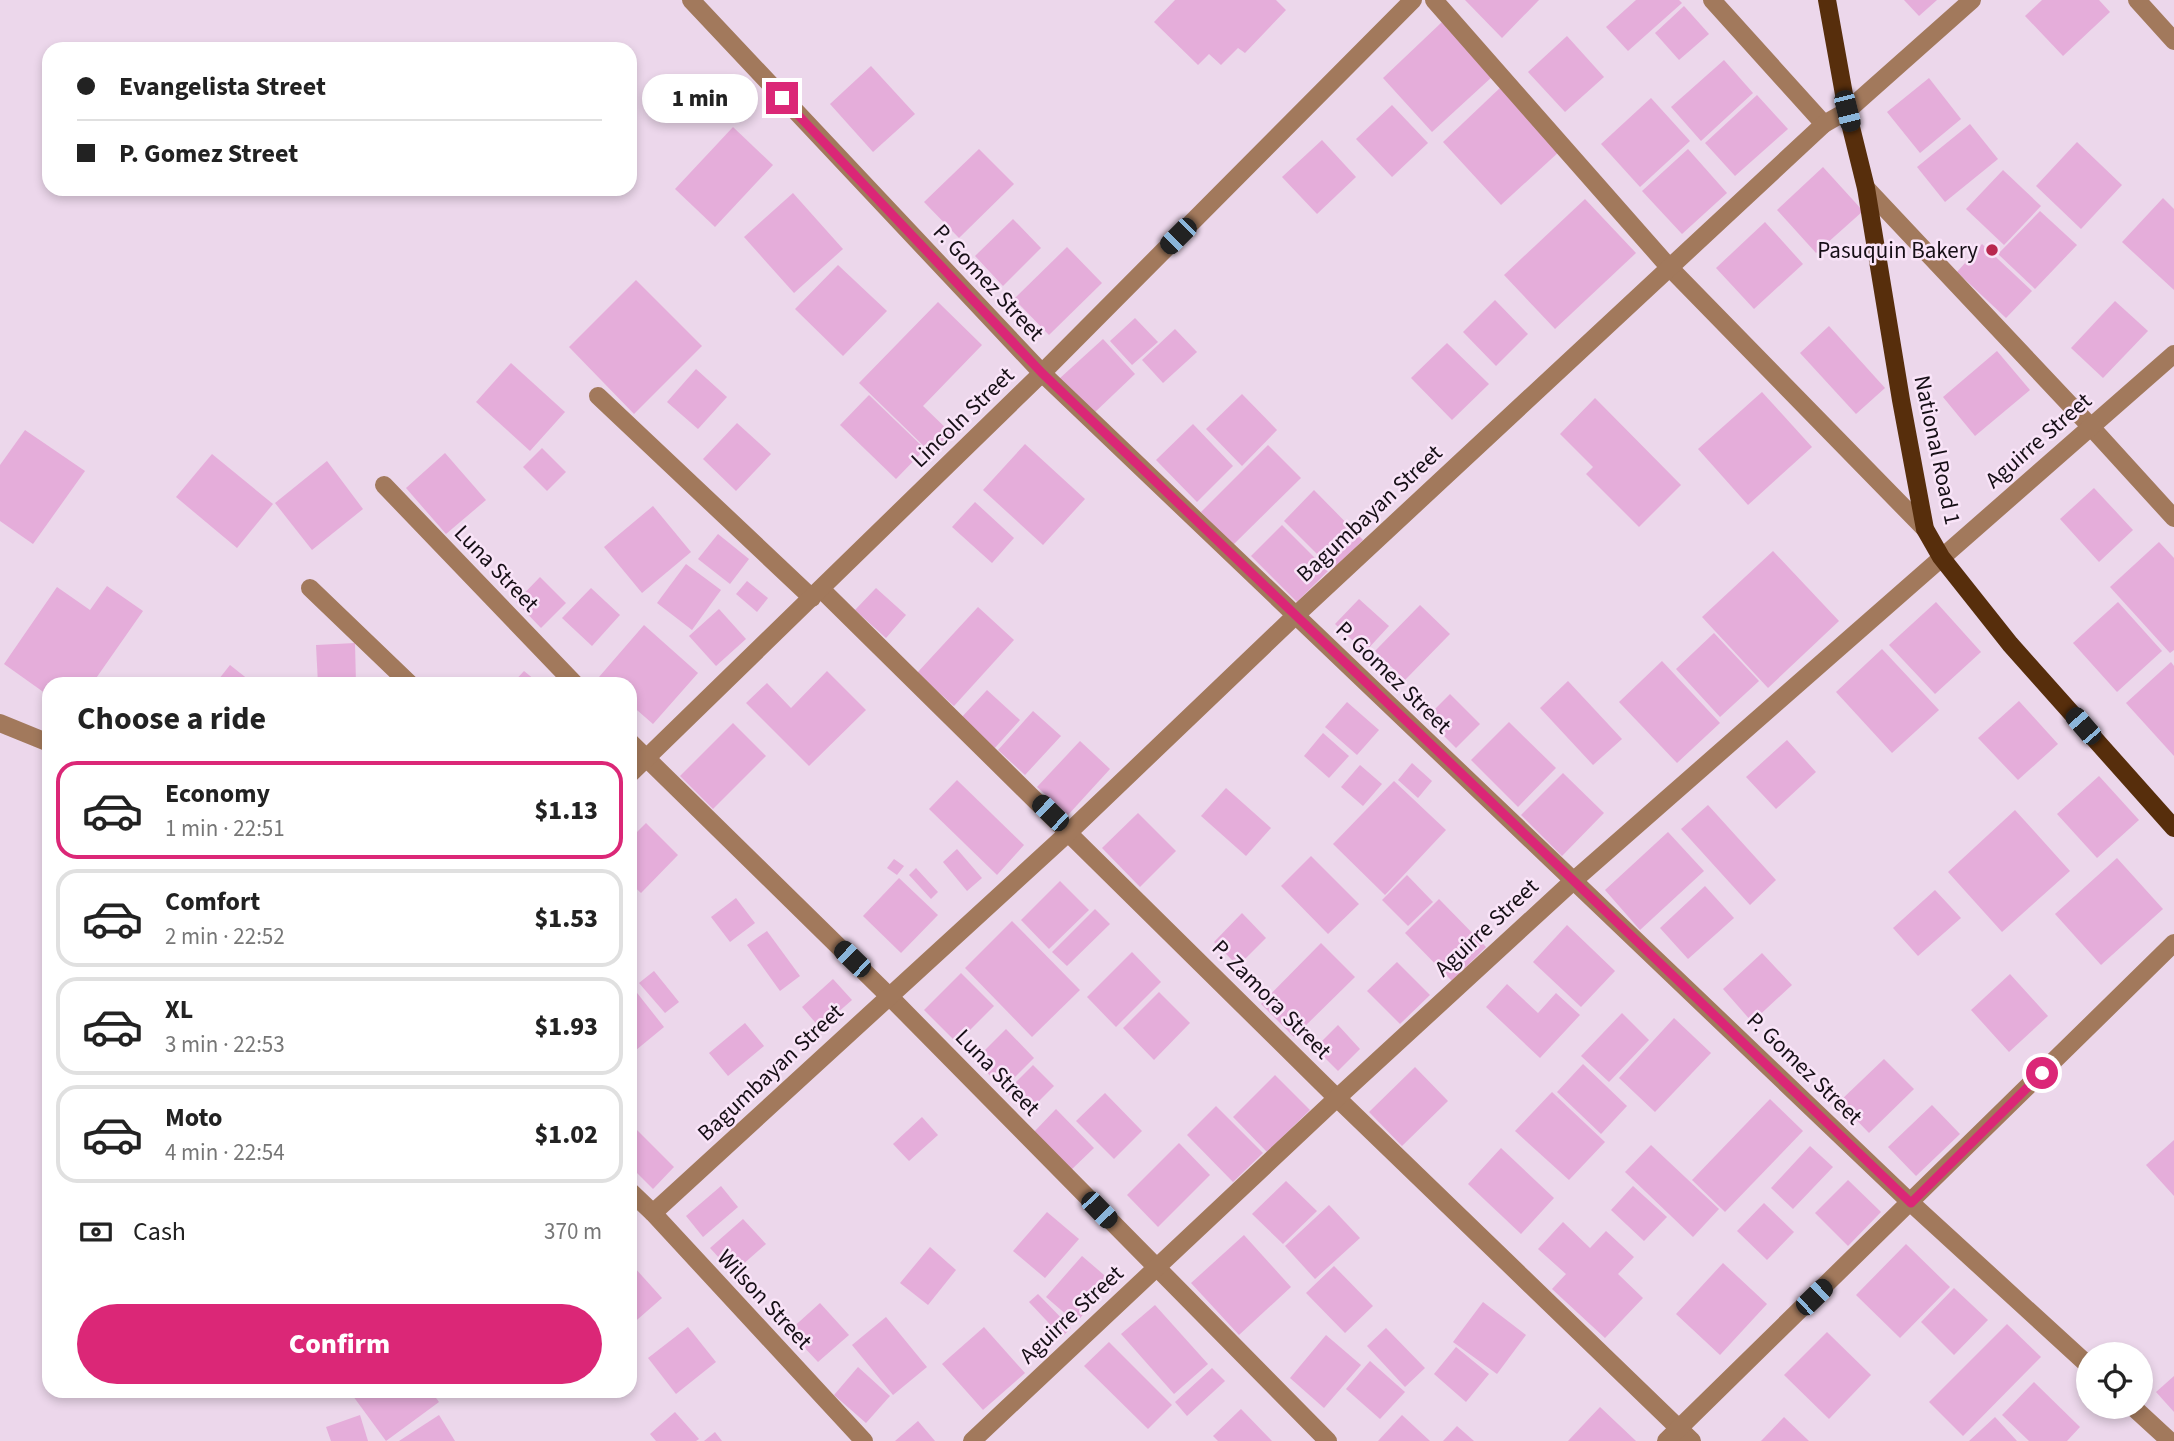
<!DOCTYPE html>
<meta charset="utf-8">
<style>
:root{--surface:#fff;--page:#f2f2f2;--text:#222;--muted:#767676;--line:#e0e0e0;--accent:#db2777}
body{margin:0;font-family:"Source Sans 3",sans-serif;background:var(--page);color:var(--text);height:100vh;display:flex;flex-direction:column;font-size:26px;white-space:nowrap}
*{box-sizing:border-box;margin:0}
p{font-size:23px;color:var(--muted)}
.icon{flex:none;width:38px;height:38px;fill:none;stroke:currentColor;stroke-width:2;stroke-linecap:round;stroke-linejoin:round}
.map{position:relative;flex:1;overflow:hidden}
.details{position:absolute;left:42px;top:677px;width:595px;height:721px;display:flex;flex-direction:column;background:var(--surface);border-radius:21px;box-shadow:0 4px 10px #0003}
.details>*{flex:none}
.hud{position:absolute;left:42px;top:42px;width:595px;height:154px;border-radius:21px;box-shadow:0 4px 10px #0003;display:grid;align-content:center;height:154px;padding:0 35px;background:var(--surface)}
.controls{position:absolute;left:2076px;top:1342px;display:grid;gap:14px}
.controls a{display:grid;place-items:center;width:77px;height:77px;border-radius:50%;background:var(--surface);box-shadow:0 4px 10px #0003;font-size:35px}
.end{position:absolute;width:32px;height:32px;margin:-16px;border:9px solid #db2777;background:#fff;box-shadow:0 0 0 4px #fff}
.from{border-radius:50%}
.bubble{position:absolute;height:49px;border-radius:24px;background:var(--surface);box-shadow:0 4px 10px #0003;font-size:23px;font-weight:800;line-height:49px;text-align:center}
.car{position:absolute;width:21px;height:42px;margin:-21px -10px;border-radius:9px;box-shadow:0 0 5px 2px #0007;background:linear-gradient(#222 24%,#8ab4d8 0 40%,#222 0 76%,#8ab4d8 0 86%,#222 0)}
.hud b{display:flex;align-items:center;gap:24px;height:66px;font-size:26px}
.hud b+b{border-top:2px solid var(--line)}
.hud i{width:18px;height:18px;background:var(--text)}
ul{padding:0;list-style:none}
li{display:flex;align-items:center;gap:21px;height:98px;margin:0 14px 10px;padding:0 21px;border:4px solid var(--line);border-radius:21px}
li div{flex:1}
li b{display:block;font-size:26px}
li em{font-style:normal;font-weight:800}
li.selected{border-color:var(--accent)}
li>.icon{width:63px;height:63px;stroke-width:1.5}
h2{padding:0 35px;font-size:32px;line-height:84px}
.pay{display:flex;align-items:center;gap:18px;height:77px;padding:0 35px;font-size:26px}
.pay p{margin-inline-start:auto}
.primary-button{display:flex;gap:14px;margin-top:auto;padding:14px 35px}
.primary-button a{flex:1;height:80px;border-radius:42px;background:var(--accent);color:#fff;font-size:28px;font-weight:800;line-height:80px;text-align:center}
.map>svg:first-child{display:block}
.building{fill:#e5adda}
.lines{fill:none;stroke-linecap:round;stroke-linejoin:round}
.minor{stroke:#a2795c;stroke-width:18}
.major{stroke:#572e0c;stroke-width:18}
.route{stroke:#db2777;stroke-width:9}
.poi-dot{fill:#b8274e;stroke:#f9e4f8;stroke-width:2.5}
.labels{text-anchor:middle;stroke-width:5;stroke-linejoin:round;paint-order:stroke}
.poi-label{font-size:23px;fill:#160f16;stroke:#f9e4f8;text-anchor:end}
.street-label{font-size:23px;fill:#160f16;stroke:#f9e4f8}
</style>
<div class="map">
<svg width="2174" height="1441" viewBox="0 0 2174 1441">
<rect width="100%" height="100%" fill="#ecd7eb"/>
<!-- building -->
<g class="building">
<path d="M1175,0H1276L1286,10L1245,53L1238,48L1221,65L1209,54L1198,65L1154,22Z"/>
<path d="M1465,0H1539L1502,38Z"/>
<path d="M1636,0H1679L1682,3L1628,51L1606,27Z"/>
<path d="M1904,0H1937L1919,16Z"/>
<path d="M2042,0H2099L2110,12L2063,56L2025,16Z"/>
<path d="M1684,6L1709,34L1679,60L1655,33Z"/>
<path d="M1442,22L1493,76L1432,132L1383,78Z"/>
<path d="M1567,36L1604,77L1565,112L1528,72Z"/>
<path d="M1724,60L1753,93L1701,141L1671,107Z"/>
<path d="M871,66L915,114L873,152L830,104Z"/>
<path d="M1929,78L1961,119L1920,153L1887,112Z"/>
<path d="M1502,86L1561,150L1501,205L1443,142Z"/>
<path d="M1757,95L1788,129L1735,176L1705,143Z"/>
<path d="M1651,98L1690,141L1640,187L1601,144Z"/>
<path d="M1392,105L1428,143L1392,177L1356,139Z"/>
<path d="M1970,124L1998,159L1945,202L1917,167Z"/>
<path d="M733,127L773,165L715,227L675,189Z"/>
<path d="M1322,140L1356,177L1317,214L1282,177Z"/>
<path d="M2077,142L2122,185L2081,229L2036,186Z"/>
<path d="M979,149L1014,184L959,238L924,202Z"/>
<path d="M1688,149L1727,193L1682,234L1642,191Z"/>
<path d="M1823,167L1863,211L1816,253L1777,210Z"/>
<path d="M2003,170L2041,206L2004,245L1966,209Z"/>
<path d="M793,193L843,249L794,293L744,237Z"/>
<path d="M2163,198L2174,209V290L2122,242Z"/>
<path d="M1585,199L1636,253L1555,329L1504,275Z"/>
<path d="M2040,211L2077,245L2035,289L1998,254Z"/>
<path d="M1013,219L1041,248L1003,286L975,256Z"/>
<path d="M1765,222L1803,264L1754,309L1716,268Z"/>
<path d="M1982,244L2032,291L2006,318L1957,272Z"/>
<path d="M1067,247L1102,283L1049,335L1014,299Z"/>
<path d="M838,265L887,311L843,356L795,309Z"/>
<path d="M636,280L702,346L634,414L569,347Z"/>
<path d="M1495,300L1528,334L1496,366L1463,332Z"/>
<path d="M2115,301L2148,331L2103,378L2071,348Z"/>
<path d="M938,302L982,345L923,406L952,434L932,454L859,383Z"/>
<path d="M1135,318L1158,342L1132,365L1110,341Z"/>
<path d="M1829,326L1885,388L1856,414L1800,353Z"/>
<path d="M1175,329L1197,352L1163,383L1142,360Z"/>
<path d="M1103,339L1135,374L1093,414L1059,379Z"/>
<path d="M1447,343L1489,384L1452,420L1411,378Z"/>
<path d="M1997,351L2030,390L1975,436L1943,397Z"/>
<path d="M511,363L565,412L530,451L476,402Z"/>
<path d="M696,369L727,397L698,429L667,402Z"/>
<path d="M1762,392L1812,447L1748,505L1698,449Z"/>
<path d="M1242,394L1277,430L1242,466L1206,429Z"/>
<path d="M869,395L925,449L896,479L840,425Z"/>
<path d="M1595,398L1681,485L1639,527L1586,474L1593,467L1560,434Z"/>
<path d="M737,423L771,454L736,491L703,459Z"/>
<path d="M1193,424L1233,466L1197,502L1156,460Z"/>
<path d="M25,430L85,471L33,544L0,521V465Z"/>
<path d="M1025,444L1085,499L1043,545L983,490Z"/>
<path d="M1268,445L1301,478L1233,545L1201,512Z"/>
<path d="M542,448L566,472L547,491L523,467Z"/>
<path d="M445,453L486,500L446,534L406,488Z"/>
<path d="M212,454L273,504L237,548L176,497Z"/>
<path d="M327,461L363,509L312,550L275,503Z"/>
<path d="M2094,488L2133,530L2099,562L2060,519Z"/>
<path d="M1314,490L1363,540L1333,570L1284,521Z"/>
<path d="M975,502L1014,538L992,563L952,527Z"/>
<path d="M653,506L691,552L642,593L604,547Z"/>
<path d="M1282,525L1328,571L1297,602L1251,556Z"/>
<path d="M718,534L749,559L730,584L698,559Z"/>
<path d="M2159,542L2174,558V650L2170,653L2110,587Z"/>
<path d="M1773,551L1839,621L1768,688L1702,617Z"/>
<path d="M686,564L721,590L692,630L657,603Z"/>
<path d="M540,577L566,603L541,628L516,602Z"/>
<path d="M747,581L768,598L757,612L736,594Z"/>
<path d="M107,586L143,611L92,684H49V696L4,664L57,587L90,610Z"/>
<path d="M591,588L620,615L592,646L562,618Z"/>
<path d="M876,588L906,615L886,638L855,610Z"/>
<path d="M1359,599L1389,626L1365,652L1335,624Z"/>
<path d="M1936,602L1981,652L1935,694L1889,645Z"/>
<path d="M2118,602L2162,651L2117,692L2073,643Z"/>
<path d="M1420,605L1450,634L1405,680L1375,651Z"/>
<path d="M978,607L1014,640L954,706L917,673Z"/>
<path d="M719,609L746,639L716,666L689,636Z"/>
<path d="M644,625L698,673L653,724L630,704V684H607L599,677Z"/>
<path d="M1714,633L1759,681L1720,717L1676,669Z"/>
<path d="M355,643L356,684H318L316,645Z"/>
<path d="M1882,649L1939,710L1892,753L1836,692Z"/>
<path d="M1662,661L1720,723L1677,763L1619,702Z"/>
<path d="M2171,662L2174,666V756L2126,703Z"/>
<path d="M230,665L254,684H215Z"/>
<path d="M524,671L540,684H512Z"/>
<path d="M827,671L866,710L809,766L746,703L767,683L791,708Z"/>
<path d="M1568,681L1622,739L1593,765L1540,708Z"/>
<path d="M987,690L1020,720L993,750L960,719Z"/>
<path d="M1450,694L1480,724L1456,748L1426,718Z"/>
<path d="M2019,701L2058,744L2018,780L1978,738Z"/>
<path d="M1347,702L1379,730L1357,755L1325,727Z"/>
<path d="M1033,711L1061,736L1025,775L998,750Z"/>
<path d="M1509,722L1556,768L1518,807L1471,760Z"/>
<path d="M733,723L766,756L713,809L680,776Z"/>
<path d="M1323,733L1349,756L1329,778L1304,756Z"/>
<path d="M1787,740L1816,772L1776,809L1746,777Z"/>
<path d="M1080,741L1110,769L1068,815L1037,787Z"/>
<path d="M1412,763L1432,781L1418,798L1398,780Z"/>
<path d="M1360,765L1382,784L1363,806L1341,787Z"/>
<path d="M1563,773L1604,813L1562,856L1521,815Z"/>
<path d="M2099,776L2139,820L2097,858L2057,814Z"/>
<path d="M957,780L1024,845L997,875L929,809Z"/>
<path d="M1394,781L1446,830L1385,895L1333,844Z"/>
<path d="M1226,788L1271,828L1246,856L1201,816Z"/>
<path d="M1708,805L1776,880L1750,905L1681,829Z"/>
<path d="M2015,810L2070,871L2002,932L1948,872Z"/>
<path d="M1138,813L1176,851L1140,887L1102,848Z"/>
<path d="M646,823L678,855L641,893L630,883V839Z"/>
<path d="M1668,832L1704,871L1640,930L1605,890Z"/>
<path d="M957,849L982,878L967,891L943,862Z"/>
<path d="M1311,856L1359,904L1328,934L1281,886Z"/>
<path d="M2117,858L2163,909L2101,965L2055,914Z"/>
<path d="M894,859L904,866L897,875L887,868Z"/>
<path d="M916,868L938,892L931,899L909,875Z"/>
<path d="M1407,875L1433,902L1408,926L1382,900Z"/>
<path d="M899,878L938,915L901,953L863,916Z"/>
<path d="M1060,881L1089,910L1049,949L1021,920Z"/>
<path d="M1705,886L1734,918L1688,959L1660,928Z"/>
<path d="M1935,890L1961,918L1918,956L1893,928Z"/>
<path d="M736,898L755,923L730,942L711,917Z"/>
<path d="M1439,899L1486,947L1452,981L1405,933Z"/>
<path d="M1095,909L1110,924L1067,966L1052,952Z"/>
<path d="M1242,913L1266,938L1238,966L1214,942Z"/>
<path d="M1012,921L1080,990L1032,1037L965,968Z"/>
<path d="M1567,925L1615,971L1581,1007L1533,962Z"/>
<path d="M767,931L800,976L780,991L747,945Z"/>
<path d="M1321,943L1355,977L1294,1037L1261,1004Z"/>
<path d="M1132,952L1161,982L1116,1027L1087,997Z"/>
<path d="M1762,953L1792,985L1752,1022L1723,989Z"/>
<path d="M1397,962L1430,995L1400,1024L1367,991Z"/>
<path d="M654,971L679,1002L665,1013L639,983Z"/>
<path d="M961,973L994,1006L957,1043L924,1010Z"/>
<path d="M2010,974L2048,1016L2009,1052L1971,1010Z"/>
<path d="M833,979L852,1000L820,1028L802,1007Z"/>
<path d="M630,984L664,1027L630,1055Z"/>
<path d="M1507,984L1538,1013L1556,993L1580,1015L1540,1058L1486,1007Z"/>
<path d="M1159,992L1190,1023L1154,1060L1123,1028Z"/>
<path d="M1622,1013L1649,1040L1609,1082L1581,1056Z"/>
<path d="M1674,1018L1711,1053L1655,1112L1619,1078Z"/>
<path d="M745,1023L764,1046L728,1076L709,1053Z"/>
<path d="M1338,1025L1360,1049L1338,1071L1315,1048Z"/>
<path d="M1006,1029L1034,1058L1003,1089L975,1060Z"/>
<path d="M1884,1059L1914,1089L1869,1133L1839,1102Z"/>
<path d="M1583,1064L1627,1106L1601,1134L1557,1092Z"/>
<path d="M1033,1065L1054,1086L1027,1113L1006,1092Z"/>
<path d="M1415,1067L1448,1101L1402,1146L1369,1112Z"/>
<path d="M1275,1075L1310,1110L1267,1152L1233,1117Z"/>
<path d="M1552,1092L1605,1142L1569,1180L1515,1131Z"/>
<path d="M1105,1093L1142,1131L1114,1159L1076,1121Z"/>
<path d="M1770,1099L1803,1131L1725,1212L1692,1180Z"/>
<path d="M1932,1105L1960,1134L1916,1176L1888,1147Z"/>
<path d="M1216,1106L1263,1153L1233,1182L1187,1135Z"/>
<path d="M1056,1109L1094,1148L1070,1171L1033,1133Z"/>
<path d="M922,1117L938,1135L909,1161L893,1144Z"/>
<path d="M637,1130L674,1167L653,1189L630,1166V1138Z"/>
<path d="M2174,1140V1196L2146,1165Z"/>
<path d="M1179,1143L1210,1175L1158,1227L1127,1195Z"/>
<path d="M1651,1145L1719,1209L1693,1237L1625,1172Z"/>
<path d="M1810,1146L1833,1167L1793,1209L1771,1188Z"/>
<path d="M1501,1148L1554,1198L1521,1234L1468,1184Z"/>
<path d="M1848,1180L1881,1212L1848,1246L1815,1213Z"/>
<path d="M1286,1181L1317,1211L1283,1244L1252,1214Z"/>
<path d="M721,1186L738,1207L703,1237L686,1216Z"/>
<path d="M1633,1186L1667,1217L1644,1241L1611,1210Z"/>
<path d="M1764,1203L1794,1232L1767,1260L1737,1231Z"/>
<path d="M1329,1205L1360,1238L1315,1279L1285,1246Z"/>
<path d="M1047,1212L1079,1239L1045,1278L1013,1251Z"/>
<path d="M743,1219L766,1244L733,1273L710,1248Z"/>
<path d="M1563,1222L1590,1248L1606,1231L1634,1257L1618,1274L1643,1298L1605,1338L1552,1289L1566,1274L1538,1249Z"/>
<path d="M1244,1235L1291,1287L1239,1335L1191,1283Z"/>
<path d="M1906,1244L1950,1287L1900,1338L1856,1295Z"/>
<path d="M930,1247L956,1270L928,1305L900,1283Z"/>
<path d="M1082,1256L1111,1281L1076,1323L1046,1297Z"/>
<path d="M1723,1263L1767,1304L1720,1355L1676,1314Z"/>
<path d="M1334,1266L1373,1306L1345,1333L1306,1293Z"/>
<path d="M634,1267L662,1298L630,1326V1271Z"/>
<path d="M1954,1288L1988,1320L1954,1355L1921,1322Z"/>
<path d="M1038,1294L1071,1328L1062,1337L1029,1302Z"/>
<path d="M1483,1302L1526,1335L1497,1374L1453,1342Z"/>
<path d="M820,1303L849,1335L818,1362L789,1331Z"/>
<path d="M1155,1305L1208,1364L1174,1394L1121,1334Z"/>
<path d="M886,1317L927,1367L893,1395L852,1345Z"/>
<path d="M2007,1324L2041,1357L1963,1436L1929,1402Z"/>
<path d="M688,1327L716,1362L676,1394L648,1358Z"/>
<path d="M984,1327L1025,1373L983,1410L942,1364Z"/>
<path d="M1386,1328L1425,1368L1405,1387L1367,1346Z"/>
<path d="M1827,1332L1871,1375L1829,1419L1784,1375Z"/>
<path d="M1326,1335L1361,1365L1324,1408L1290,1378Z"/>
<path d="M1109,1342L1172,1405L1148,1429L1084,1366Z"/>
<path d="M1456,1347L1489,1374L1466,1402L1434,1374Z"/>
<path d="M1370,1361L1405,1392L1380,1419L1346,1389Z"/>
<path d="M858,1367L890,1396L866,1423L834,1395Z"/>
<path d="M1212,1368L1225,1381L1187,1416L1175,1402Z"/>
<path d="M2174,1376V1412L2156,1392Z"/>
<path d="M2034,1382L2080,1427L2067,1441H2029L2002,1415Z"/>
<path d="M360,1391H431L439,1402L386,1441L353,1396Z"/>
<path d="M1600,1407L1636,1441H1568Z"/>
<path d="M1241,1409L1272,1441H1218L1213,1436Z"/>
<path d="M675,1412L699,1439L696,1441H656L650,1434Z"/>
<path d="M360,1415L368,1441H331L326,1427Z"/>
<path d="M439,1415L455,1441H399Z"/>
<path d="M1402,1415L1430,1441H1378Z"/>
<path d="M1784,1417L1809,1441H1761Z"/>
<path d="M1995,1417L2017,1441H1969Z"/>
<path d="M918,1421L935,1441H895Z"/>
<path d="M1457,1426L1474,1441H1443Z"/>
<path d="M715,1432L722,1441H704Z"/>
</g>
<g class="lines">
<!-- minor -->
<g class="minor">
<path d="M691,0L1042,373L1911,1203L2088,1365"/>
<path d="M1434,0L1669,267L1925,529"/>
<path d="M1712,0L1824,124"/>
<path d="M2137,0L2174,41"/>
<path d="M1866,188L2091,427L2174,518"/>
<path d="M598,396L812,598"/>
<path d="M384,485L575,684"/>
<path d="M310,588L410,684"/>
<path d="M821,589L1337,1098L1692,1441"/>
<path d="M0,723L49,743"/>
<path d="M630,742L889,996L1328,1441"/>
<path d="M630,774L1042,373L1413,0"/>
<path d="M630,1191L653,1213L864,1441"/>
<path d="M653,1213L1069,832L1295,616L1824,124L1847,111L1972,0"/>
<path d="M2133,1407L2170,1441"/>
<path d="M972,1441L1337,1098L1572,882L2174,354"/>
<path d="M1666,1441L2174,943"/>
</g>
<!-- major -->
<path class="major" d="M1827,0L1847,111L1866,188L1901,400L1925,529L1941,557L2010,644L2174,828"/>
</g>
<g class="lines">
<!-- route -->
<path class="route" d="M782,98L1042,373L1911,1203L2042,1073"/>
</g>
<!-- markers -->
<circle class="poi-dot" cx="1992" cy="250" r="7"/>
<g class="labels">
<!-- poi labels -->
<g class="poi-label">
<text x="1978" y="258">Pasuquin Bakery</text>
</g>
<!-- street labels -->
<g class="street-label">
<text transform="translate(989 282) rotate(47)" y="8">P. Gomez Street</text>
<text transform="translate(962 417) rotate(-44)" y="8">Lincoln Street</text>
<text transform="translate(2038 440) rotate(-41)" y="8">Aguirre Street</text>
<text transform="translate(1938 450) rotate(78)" y="8">National Road 1</text>
<text transform="translate(1369 513) rotate(-43)" y="8">Bagumbayan Street</text>
<text transform="translate(497 568) rotate(46)" y="8">Luna Street</text>
<text transform="translate(1394 677) rotate(44)" y="8">P. Gomez Street</text>
<text transform="translate(1486 927) rotate(-43)" y="8">Aguirre Street</text>
<text transform="translate(1272 999) rotate(45)" y="8">P. Zamora Street</text>
<text transform="translate(1805 1068) rotate(44)" y="8">P. Gomez Street</text>
<text transform="translate(770 1072) rotate(-43)" y="8">Bagumbayan Street</text>
<text transform="translate(998 1072) rotate(46)" y="8">Luna Street</text>
<text transform="translate(765 1299) rotate(47)" y="8">Wilson Street</text>
<text transform="translate(1071 1314) rotate(-43)" y="8">Aguirre Street</text>
</g>
</g>
</svg>
<div class="controls">
<a><svg class="icon" aria-label="locate" viewBox="0 0 24 24"><circle cx="12" cy="12" r="6"/><path d="M12 2v4M12 18v4M2 12h4M18 12h4"/></svg></a>
</div>
<i class="end from" style="left:2042px;top:1073px"></i>
<i class="end" style="left:782px;top:98px"></i>
<div class="bubble" style="left:642px;top:74px;width:116px">1 min</div>
<i class="car" style="left:1847px;top:111px;rotate:166deg"></i>
<i class="car" style="left:1178px;top:236px;rotate:225deg"></i>
<i class="car" style="left:2083px;top:726px;rotate:319deg"></i>
<i class="car" style="left:1050px;top:813px;rotate:314deg"></i>
<i class="car" style="left:852px;top:959px;rotate:314deg"></i>
<i class="car" style="left:1099px;top:1210px;rotate:136deg"></i>
<i class="car" style="left:1814px;top:1297px;rotate:46deg"></i>
<div class="hud">
<b><i class="from"></i>Evangelista Street</b>
<b><i></i>P. Gomez Street</b>
</div>
<section class="details">
<h2>Choose a ride</h2>
<ul>
<li class="selected"><svg class="icon" aria-label="car" viewBox="0 0 24 24"><path d="M5 17H2v-5l4-1 3-4h7l3 4 3 1v5h-3M9 17h6M6 11h13"/><circle cx="7" cy="17" r="2"/><circle cx="17" cy="17" r="2"/></svg><div><b>Economy</b><p>1 min · 22:51</p></div><em>$1.13</em></li>
<li><svg class="icon" aria-label="car" viewBox="0 0 24 24"><path d="M5 17H2v-5l4-1 3-4h7l3 4 3 1v5h-3M9 17h6M6 11h13"/><circle cx="7" cy="17" r="2"/><circle cx="17" cy="17" r="2"/></svg><div><b>Comfort</b><p>2 min · 22:52</p></div><em>$1.53</em></li>
<li><svg class="icon" aria-label="car" viewBox="0 0 24 24"><path d="M5 17H2v-5l4-1 3-4h7l3 4 3 1v5h-3M9 17h6M6 11h13"/><circle cx="7" cy="17" r="2"/><circle cx="17" cy="17" r="2"/></svg><div><b>XL</b><p>3 min · 22:53</p></div><em>$1.93</em></li>
<li><svg class="icon" aria-label="car" viewBox="0 0 24 24"><path d="M5 17H2v-5l4-1 3-4h7l3 4 3 1v5h-3M9 17h6M6 11h13"/><circle cx="7" cy="17" r="2"/><circle cx="17" cy="17" r="2"/></svg><div><b>Moto</b><p>4 min · 22:54</p></div><em>$1.02</em></li>
</ul>
<div class="pay"><svg class="icon" aria-label="cash" viewBox="0 0 24 24"><path d="M3 7h18v10H3z"/><circle cx="12" cy="12" r="2"/></svg>Cash<p>370 m</p></div>
<div class="primary-button"><a>Confirm</a></div>
</section>
</div>
